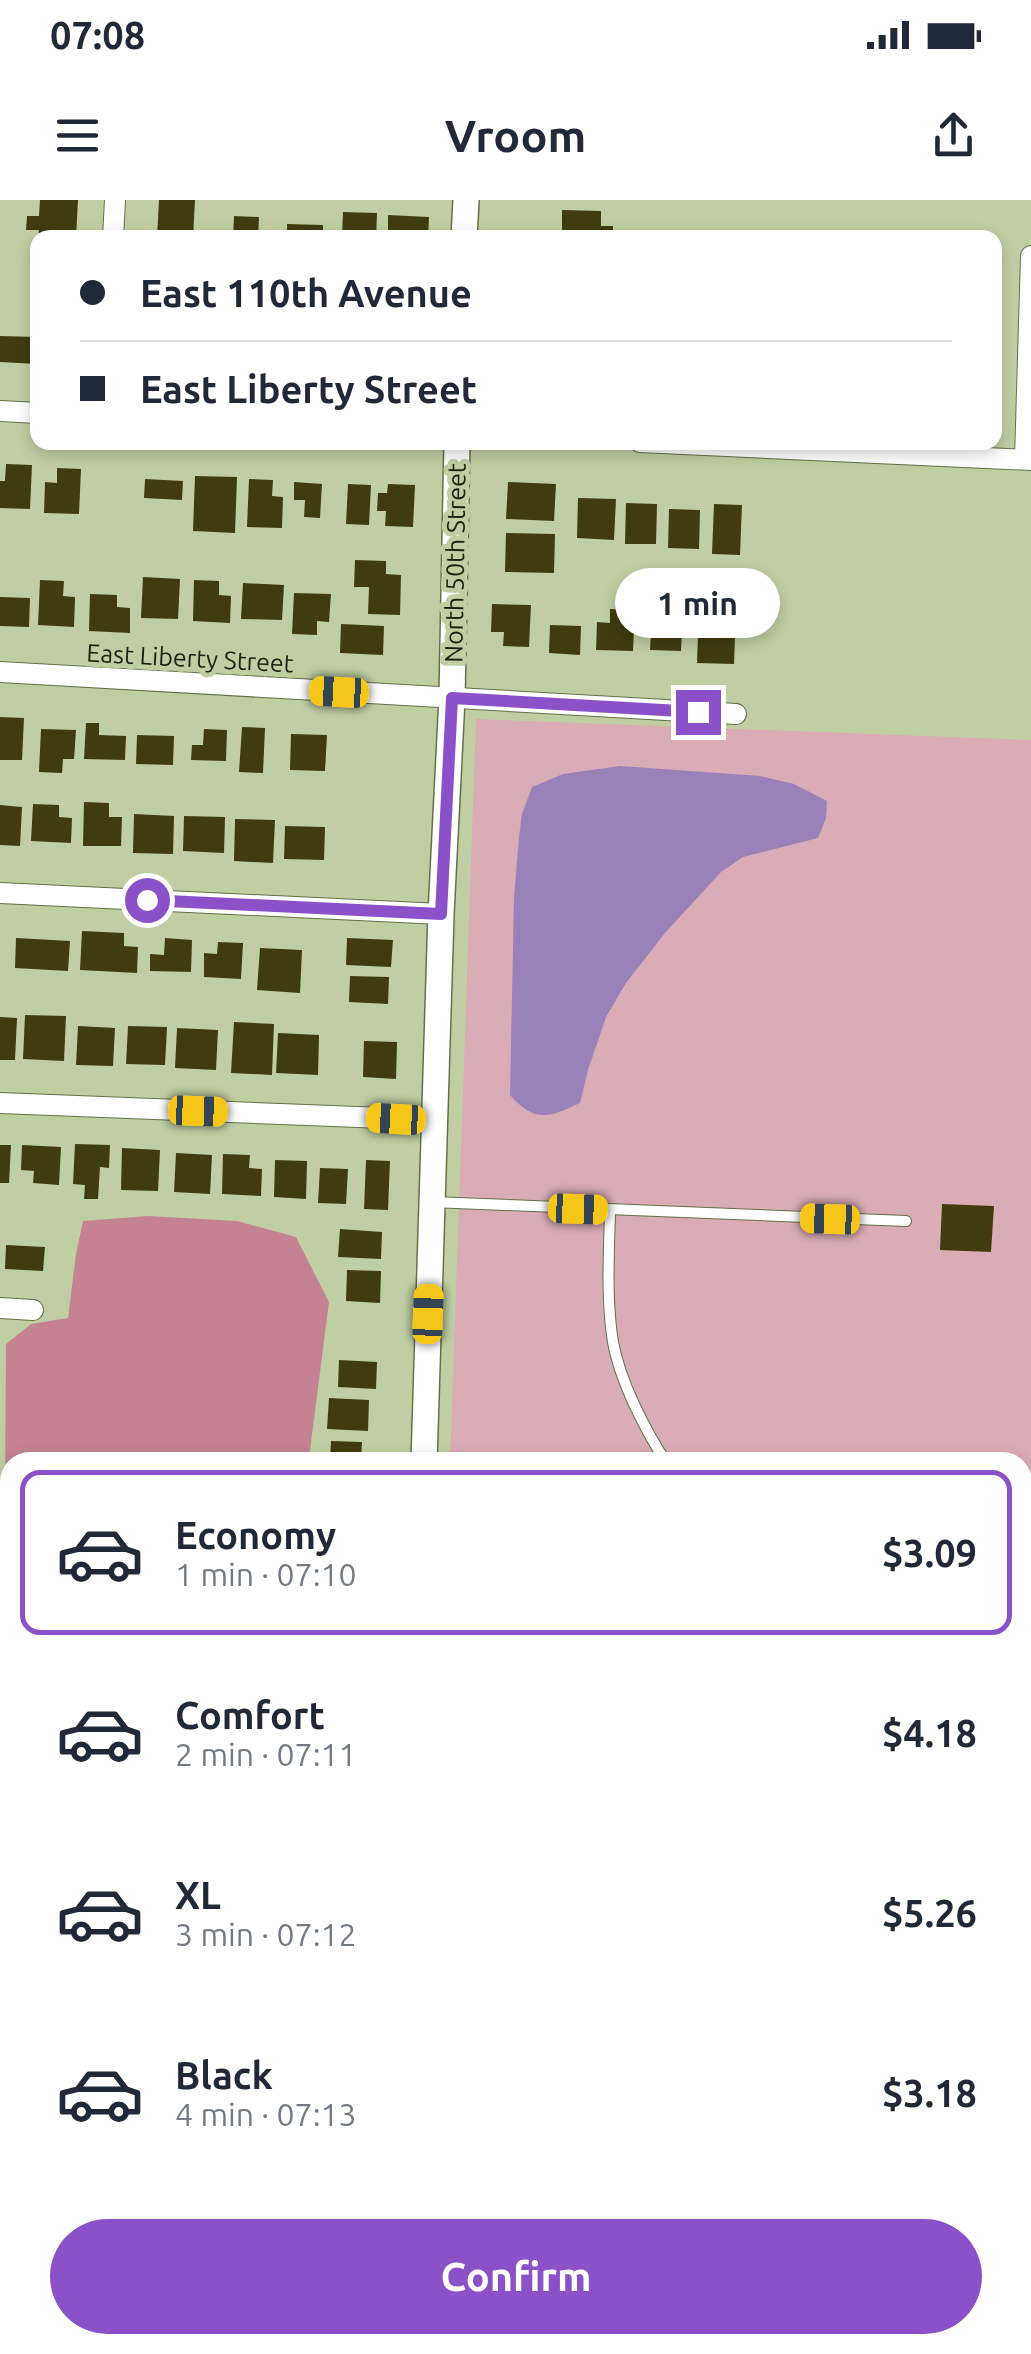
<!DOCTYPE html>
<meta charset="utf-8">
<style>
:root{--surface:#fff;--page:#f6f6f7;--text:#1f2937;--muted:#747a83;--line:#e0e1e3;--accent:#8a51c9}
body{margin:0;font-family:Ubuntu,sans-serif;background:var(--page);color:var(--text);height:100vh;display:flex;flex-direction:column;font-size:38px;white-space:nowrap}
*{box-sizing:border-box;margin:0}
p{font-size:32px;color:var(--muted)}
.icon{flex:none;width:55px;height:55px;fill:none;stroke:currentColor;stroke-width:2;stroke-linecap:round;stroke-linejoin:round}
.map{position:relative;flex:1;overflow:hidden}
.drawer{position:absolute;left:0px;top:1252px;width:1032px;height:902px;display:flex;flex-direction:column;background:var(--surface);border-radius:30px 30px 0 0;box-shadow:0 5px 15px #0003}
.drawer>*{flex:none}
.guide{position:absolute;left:30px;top:30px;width:972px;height:220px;border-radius:20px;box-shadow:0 5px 15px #0003;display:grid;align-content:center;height:220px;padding:0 50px;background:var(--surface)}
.end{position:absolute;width:45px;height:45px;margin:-22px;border:12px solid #8a51c9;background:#fff;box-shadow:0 0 0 5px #fff}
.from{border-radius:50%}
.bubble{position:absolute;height:70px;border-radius:35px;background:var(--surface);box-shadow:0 5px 15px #0003;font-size:32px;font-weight:700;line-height:70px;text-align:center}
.car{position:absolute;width:30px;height:60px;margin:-30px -15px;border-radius:12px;box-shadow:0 0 8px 2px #0007;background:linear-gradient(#f5c518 24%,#345 0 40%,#f5c518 0 76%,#345 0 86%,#f5c518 0)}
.guide b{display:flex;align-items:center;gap:35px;height:95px;font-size:38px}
.guide b+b{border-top:2px solid var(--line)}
.guide i{width:25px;height:25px;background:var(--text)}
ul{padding:18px 0 0;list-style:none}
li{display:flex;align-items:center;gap:30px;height:165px;margin:0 20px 15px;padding:0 30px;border:5px solid transparent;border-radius:20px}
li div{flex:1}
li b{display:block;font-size:38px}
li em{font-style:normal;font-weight:700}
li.active{border-color:var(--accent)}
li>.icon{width:90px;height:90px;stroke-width:1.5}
.action{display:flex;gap:20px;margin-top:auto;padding:20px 50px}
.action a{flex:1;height:115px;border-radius:60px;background:var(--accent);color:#fff;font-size:40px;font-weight:700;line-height:115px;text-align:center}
.status{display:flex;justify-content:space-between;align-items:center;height:70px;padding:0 50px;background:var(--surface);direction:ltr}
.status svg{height:28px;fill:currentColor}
header{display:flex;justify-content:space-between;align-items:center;height:130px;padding:0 50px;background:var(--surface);font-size:45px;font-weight:700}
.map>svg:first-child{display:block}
.green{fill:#daacb6}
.forest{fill:#c58293}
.water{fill:#9982b9}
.building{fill:#413c10}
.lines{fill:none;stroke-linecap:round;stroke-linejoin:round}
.service-casing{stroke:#647149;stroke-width:12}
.minor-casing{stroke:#647149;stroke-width:22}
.tertiary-casing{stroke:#647149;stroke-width:28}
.service{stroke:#fff;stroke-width:10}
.minor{stroke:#fff;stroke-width:20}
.tertiary{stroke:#fff;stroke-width:25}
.route{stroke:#8a51c9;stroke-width:12}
.labels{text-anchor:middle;stroke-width:10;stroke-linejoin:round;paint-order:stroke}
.street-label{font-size:25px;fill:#1c2211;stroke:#c0cfa3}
</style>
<div class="status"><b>07:08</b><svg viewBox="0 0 49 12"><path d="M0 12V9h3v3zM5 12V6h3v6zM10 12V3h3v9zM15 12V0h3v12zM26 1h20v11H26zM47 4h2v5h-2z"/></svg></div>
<header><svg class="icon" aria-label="menu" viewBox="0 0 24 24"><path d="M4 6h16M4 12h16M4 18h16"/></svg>Vroom<svg class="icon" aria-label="share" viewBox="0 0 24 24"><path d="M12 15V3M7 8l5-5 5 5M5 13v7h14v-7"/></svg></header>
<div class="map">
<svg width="1031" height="2154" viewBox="0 0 1031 2154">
<rect width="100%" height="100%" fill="#c0cfa3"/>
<!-- green -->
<g class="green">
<path d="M476,519L1031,540V1347H1023L1022,1262H450Z"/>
<path d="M1023,1401H1031V1849L1023,1852Z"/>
</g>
<!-- forest -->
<path class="forest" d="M148,1016L237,1021L296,1037L329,1102L309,1258L306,1262H10V1297L5,1291L6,1144L31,1124L68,1118L76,1054L83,1021Z"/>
<!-- water -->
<path class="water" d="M620,566L760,576L794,584L827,601L826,618L818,638L743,657L721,672L665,733L626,783L606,817L588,870L580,903C548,918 535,923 510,895L514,698L519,637L522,614L532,587L563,574Z"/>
<!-- building -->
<g class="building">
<path d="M40,0H78L76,38H38L39,30H26L27,16H39Z"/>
<path d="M159,0H195L193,38H157Z"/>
<path d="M562,10L601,11V26H613V38H562Z"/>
<path d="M343,12L377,13L376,38H342Z"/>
<path d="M388,15L429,17L428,38H388Z"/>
<path d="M234,16L259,17L258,38H233Z"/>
<path d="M287,24L323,25V38H287Z"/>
<path d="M0,136L38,137L37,164L0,162Z"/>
<path d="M6,264L32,265L30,309L0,308V281H5Z"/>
<path d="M57,268L81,269L79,314L44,313L45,282L57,283Z"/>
<path d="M195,276L237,277L235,333L193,331Z"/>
<path d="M145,279L183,281L182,300L144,298Z"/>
<path d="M249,279L273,280L272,296L283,297L282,328L247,327Z"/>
<path d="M294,282L322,284L320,318L304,317L305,300H294Z"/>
<path d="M508,282L556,284L554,321L506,319Z"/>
<path d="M348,284L371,285L369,325L346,324Z"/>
<path d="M388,284L415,285L413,327L385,326L386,311H377L378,293H387Z"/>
<path d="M578,298L616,299L614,340L577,338Z"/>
<path d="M626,303L657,304L656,344H625Z"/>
<path d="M714,304L742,305L740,355L712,354Z"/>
<path d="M669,309L700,310L699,349L668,348Z"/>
<path d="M506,333L555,334L554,373L505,372Z"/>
<path d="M355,360L386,361V374L401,375L400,415L368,414L369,387H354Z"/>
<path d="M143,377L180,379L178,419L141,418Z"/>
<path d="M40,380L64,381L63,396L75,397L74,427L38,425Z"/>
<path d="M194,380L219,381V395L231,396L230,423L193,421Z"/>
<path d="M243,383L284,385L282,420L241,419Z"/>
<path d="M294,393L331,394L329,422L317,421V435L292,434Z"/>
<path d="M90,394L117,395V407L130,408V433L89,431Z"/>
<path d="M0,397L30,398L29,427L0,426Z"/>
<path d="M492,404L531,405L529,447L503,446L504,432H491Z"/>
<path d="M610,409L635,410L633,451L596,450L597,422L610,423Z"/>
<path d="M652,411L683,412L681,451L650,450Z"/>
<path d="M341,424L384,426L383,455L340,453Z"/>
<path d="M550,425L581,426L580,455L549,453Z"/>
<path d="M698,435L735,437L734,464L697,463Z"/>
<path d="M0,517L24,518L22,560H0Z"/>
<path d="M86,523H99V535L126,536L125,560L84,559Z"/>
<path d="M242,527L265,528L263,573L239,572Z"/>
<path d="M41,529L76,530L74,559H63L62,573L39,572Z"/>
<path d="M204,529L227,530L226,561L191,560L192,545H203Z"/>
<path d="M291,534L327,535L325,571L290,570Z"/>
<path d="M137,535L174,536L173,565L136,564Z"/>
<path d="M84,602L109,603V617H122L121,646H83Z"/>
<path d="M33,604L59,605V617L72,618L71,643L31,641Z"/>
<path d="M0,605L22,607L20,646L0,645Z"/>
<path d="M134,614L174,616L173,654L133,653Z"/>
<path d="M184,616L225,617L224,653L183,651Z"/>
<path d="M235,619L275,620L273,663L234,661Z"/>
<path d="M285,626L325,627L324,660L284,659Z"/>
<path d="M82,731L124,733V746L138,747L137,773L80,770Z"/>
<path d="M16,738L70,741L68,771L15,768Z"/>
<path d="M165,738L192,740L191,772L150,771V754L164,755Z"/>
<path d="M347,738L393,740L391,767L346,765Z"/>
<path d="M218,742L243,743L241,779L204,777V753L217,754Z"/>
<path d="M260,748L302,750L300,793L257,790Z"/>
<path d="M350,776L389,777L388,804L349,802Z"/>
<path d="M25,815L66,816L64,861L23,859Z"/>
<path d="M0,817L17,818L15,860H0Z"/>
<path d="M234,822L274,824L272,875L231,873Z"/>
<path d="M78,826L115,828L113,866L76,865Z"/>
<path d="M128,826L167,827L165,865L126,864Z"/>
<path d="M177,828L218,830L216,870L175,868Z"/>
<path d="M278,833L319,835L318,875L276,873Z"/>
<path d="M364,841L397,842L396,879L363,877Z"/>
<path d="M75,944L110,945L109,968L100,967L98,999H84L85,985L73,984Z"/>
<path d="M0,945H11L9,983H0Z"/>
<path d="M22,945L61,947L59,985L33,983L34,971L21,970Z"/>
<path d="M122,948L160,950L158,991L121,990Z"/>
<path d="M176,953L212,955L210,994L174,992Z"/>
<path d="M223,954L250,955L249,968L262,969L261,996L222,994Z"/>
<path d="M275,960L307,961L306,999L274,997Z"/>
<path d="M366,960L390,961L388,1010L364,1009Z"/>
<path d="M320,968L348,969L346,1004L318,1003Z"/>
<path d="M942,1004L994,1006L991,1052L940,1050Z"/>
<path d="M340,1029L382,1032L381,1059L338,1057Z"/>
<path d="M6,1045L45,1047L43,1071L5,1069Z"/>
<path d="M347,1070L381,1071L380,1103L346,1101Z"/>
<path d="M339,1160L377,1162L376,1189L338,1187Z"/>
<path d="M329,1198L369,1200L368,1231L327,1229Z"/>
<path d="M331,1241L362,1242L361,1262H330Z"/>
<path d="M0,1353L10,1354V1408L0,1407Z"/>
<path d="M0,1486L10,1488L2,1532L0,1531Z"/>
<rect x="0" y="1553" width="10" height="37"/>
<rect x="0" y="1610" width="10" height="37"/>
<path d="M0,1973L10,1974V2027H0Z"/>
<path d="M0,2097L10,2098V2136H0Z"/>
<path d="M53,2145H98V2154H56V2148Z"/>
<rect x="142" y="2145" width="102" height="9"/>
</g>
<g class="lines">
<defs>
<g id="service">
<path d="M432,1002L906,1021"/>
<path d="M610,1011C609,1054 606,1099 613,1142C620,1181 645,1230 666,1262"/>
<path d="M0,1453L10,1455"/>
<path d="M1022,1881L1031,1869"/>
<path d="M0,2045L10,2046"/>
<path d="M364,2145V2154"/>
<path d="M560,2145L577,2153"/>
<path d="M822,2145L835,2154"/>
<path d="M574,2151L682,2154"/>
<path d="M885,2154L896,2145"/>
</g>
<g id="minor">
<path d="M113,38L115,0"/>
<path d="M0,211L38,213"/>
<path d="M640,242L1031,260"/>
<path d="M1025,259L1031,56"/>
<path d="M0,472L736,514"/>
<path d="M0,693L441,714"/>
<path d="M0,903L436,920"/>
<path d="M0,1108L33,1110"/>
<path d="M1022,1367H1031"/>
<path d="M1022,1855L1031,1856"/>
</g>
<g id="tertiary">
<path d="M464,38L466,0"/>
<path d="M424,1262L441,714L452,498L457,242"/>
<path d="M412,2154V2145"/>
</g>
</defs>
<!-- service casing -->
<use href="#service" class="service-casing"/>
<!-- minor casing -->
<use href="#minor" class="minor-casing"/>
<!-- tertiary casing -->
<use href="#tertiary" class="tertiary-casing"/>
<!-- service -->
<use href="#service" class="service"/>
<!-- minor -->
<use href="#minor" class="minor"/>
<!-- tertiary -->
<use href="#tertiary" class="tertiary"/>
</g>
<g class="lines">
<!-- route -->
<path class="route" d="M147,700L441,714L452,498L698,512"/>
</g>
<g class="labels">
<!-- street labels -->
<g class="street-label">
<text transform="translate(455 363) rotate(-89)" y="9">North 50th Street</text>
<text transform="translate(190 458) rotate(3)" y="9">East Liberty Street</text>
</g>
</g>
</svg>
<i class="end from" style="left:147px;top:700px"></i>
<i class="end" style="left:698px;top:512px"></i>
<div class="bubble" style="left:615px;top:368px;width:165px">1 min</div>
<i class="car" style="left:339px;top:492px;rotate:273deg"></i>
<i class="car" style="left:198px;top:911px;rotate:92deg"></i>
<i class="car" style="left:396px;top:919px;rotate:273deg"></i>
<i class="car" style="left:578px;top:1009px;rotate:92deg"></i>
<i class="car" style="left:830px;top:1019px;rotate:272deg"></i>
<i class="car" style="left:428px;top:1114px;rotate:2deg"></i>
<div class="guide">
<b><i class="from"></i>East 110th Avenue</b>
<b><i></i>East Liberty Street</b>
</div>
<section class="drawer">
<ul>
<li class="active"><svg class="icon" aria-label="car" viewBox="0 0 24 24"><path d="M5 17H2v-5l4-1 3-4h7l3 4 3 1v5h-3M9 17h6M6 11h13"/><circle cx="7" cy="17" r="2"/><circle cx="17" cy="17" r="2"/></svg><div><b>Economy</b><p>1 min · 07:10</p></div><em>$3.09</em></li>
<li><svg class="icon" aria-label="car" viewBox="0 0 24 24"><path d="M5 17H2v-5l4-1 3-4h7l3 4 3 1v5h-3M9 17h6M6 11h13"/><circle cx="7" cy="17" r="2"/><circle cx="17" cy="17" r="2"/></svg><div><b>Comfort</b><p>2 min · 07:11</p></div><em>$4.18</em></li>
<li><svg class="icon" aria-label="car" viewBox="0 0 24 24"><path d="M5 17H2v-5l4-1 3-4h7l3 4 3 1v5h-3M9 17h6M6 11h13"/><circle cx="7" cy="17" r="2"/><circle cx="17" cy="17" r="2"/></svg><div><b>XL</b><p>3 min · 07:12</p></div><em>$5.26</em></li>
<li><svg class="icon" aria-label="car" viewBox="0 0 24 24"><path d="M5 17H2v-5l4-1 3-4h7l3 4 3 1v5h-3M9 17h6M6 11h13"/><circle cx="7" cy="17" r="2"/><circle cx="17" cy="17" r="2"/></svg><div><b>Black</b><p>4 min · 07:13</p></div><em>$3.18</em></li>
</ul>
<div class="action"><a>Confirm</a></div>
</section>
</div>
